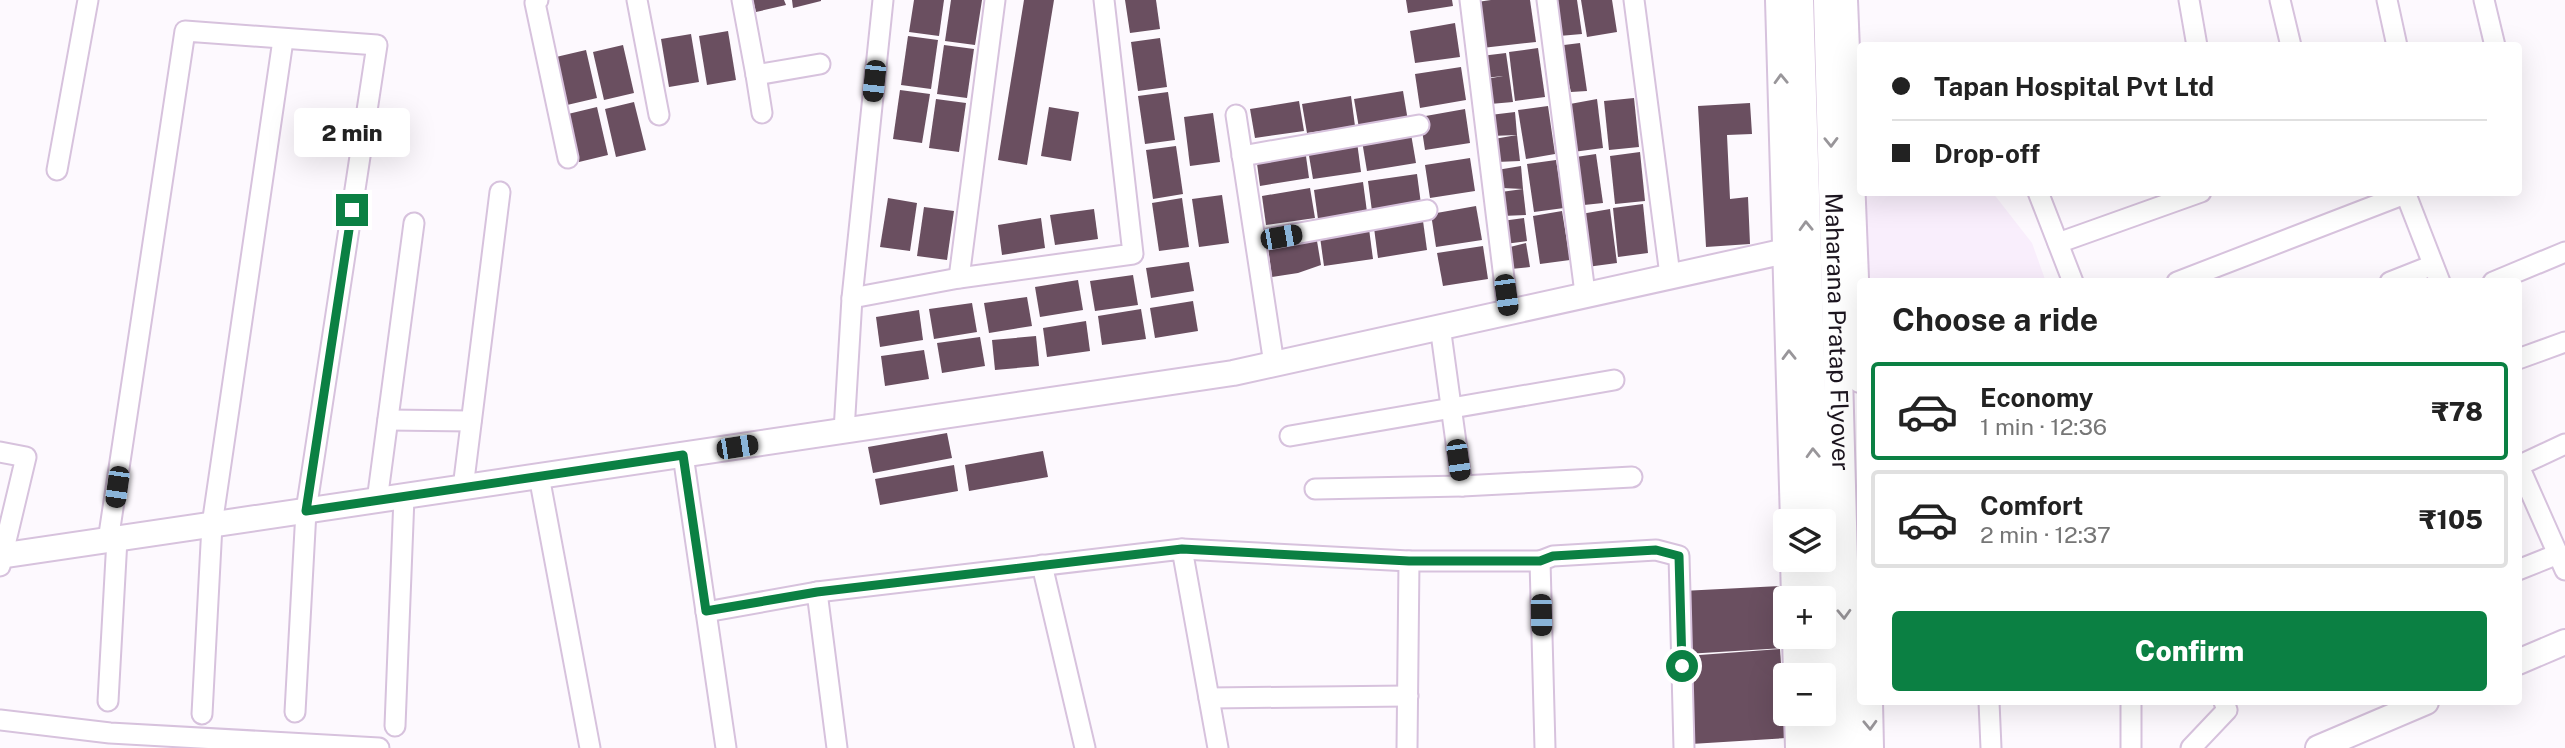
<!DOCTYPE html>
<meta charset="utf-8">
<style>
:root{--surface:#fff;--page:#f2f2f2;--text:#222;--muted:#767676;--line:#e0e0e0;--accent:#0b8043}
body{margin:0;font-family:"Public Sans",sans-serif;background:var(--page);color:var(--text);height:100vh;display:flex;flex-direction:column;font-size:26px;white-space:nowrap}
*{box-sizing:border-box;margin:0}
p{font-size:23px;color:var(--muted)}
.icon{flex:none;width:38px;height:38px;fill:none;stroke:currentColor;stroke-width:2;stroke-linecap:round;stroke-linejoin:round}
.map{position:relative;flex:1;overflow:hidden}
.side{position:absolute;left:1857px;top:278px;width:665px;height:427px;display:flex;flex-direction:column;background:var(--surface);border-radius:7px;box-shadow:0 7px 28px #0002}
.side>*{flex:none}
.top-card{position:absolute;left:1857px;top:42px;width:665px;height:154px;border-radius:7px;box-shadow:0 7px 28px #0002;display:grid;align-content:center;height:154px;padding:0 35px;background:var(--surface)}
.controls{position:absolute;left:1773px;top:509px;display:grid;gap:14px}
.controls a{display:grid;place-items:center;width:63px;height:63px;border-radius:7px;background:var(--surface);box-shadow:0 7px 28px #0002;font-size:35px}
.end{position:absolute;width:32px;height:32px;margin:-16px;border:9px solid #0b8043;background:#fff;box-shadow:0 0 0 4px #fff}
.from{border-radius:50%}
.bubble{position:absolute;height:49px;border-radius:7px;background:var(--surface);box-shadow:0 7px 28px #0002;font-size:23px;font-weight:800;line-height:49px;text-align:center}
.car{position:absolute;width:21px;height:42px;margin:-21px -10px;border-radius:9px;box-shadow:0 0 5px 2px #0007;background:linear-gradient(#222 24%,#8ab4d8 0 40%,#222 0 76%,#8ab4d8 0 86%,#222 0)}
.top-card b{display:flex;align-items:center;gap:24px;height:66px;font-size:26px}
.top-card b+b{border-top:2px solid var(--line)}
.top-card i{width:18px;height:18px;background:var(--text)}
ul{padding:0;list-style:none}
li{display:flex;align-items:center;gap:21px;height:98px;margin:0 14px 10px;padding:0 21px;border:4px solid var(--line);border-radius:7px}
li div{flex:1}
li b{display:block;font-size:26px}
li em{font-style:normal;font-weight:800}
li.current{border-color:var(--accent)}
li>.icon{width:63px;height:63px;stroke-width:1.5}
h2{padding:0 35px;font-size:32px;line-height:84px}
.action{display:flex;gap:14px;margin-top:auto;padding:14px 35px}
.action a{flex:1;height:80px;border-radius:7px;background:var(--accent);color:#fff;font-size:28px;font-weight:800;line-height:80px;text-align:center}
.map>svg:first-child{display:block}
.built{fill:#f9eefc}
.building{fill:#6a4f60}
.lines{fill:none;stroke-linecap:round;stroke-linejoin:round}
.minor-casing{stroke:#d7c2dd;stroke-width:23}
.tertiary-casing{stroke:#d7c2dd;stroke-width:28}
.secondary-casing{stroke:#d7c2dd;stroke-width:32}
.minor{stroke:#fff;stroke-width:19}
.tertiary{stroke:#fff;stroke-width:24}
.secondary{stroke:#fff;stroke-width:28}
.oneway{stroke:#99969a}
.route{stroke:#0b8043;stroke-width:9}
.labels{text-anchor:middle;stroke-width:7;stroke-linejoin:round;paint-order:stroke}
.street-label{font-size:24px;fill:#1c151f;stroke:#fff}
</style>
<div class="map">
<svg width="2565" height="748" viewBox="0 0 2565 748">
<rect width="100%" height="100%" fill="#fdf9fe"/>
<!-- built -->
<path class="built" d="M1864,193H1993L2032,243L2046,282H1868Z"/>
<!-- building -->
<g class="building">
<path d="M753,0H784L786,5L756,12Z"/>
<path d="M792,0H821V1L793,8Z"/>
<path d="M914,0H944L939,36L909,32Z"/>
<path d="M951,0H982L975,45L945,41Z"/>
<path d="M1024,0H1054L1027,165L998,160Z"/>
<path d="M1125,0H1156L1160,29L1130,33Z"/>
<path d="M1406,0H1452L1453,6L1408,13Z"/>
<path d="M1491,0H1530L1536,42L1482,48L1477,2Z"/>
<path d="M1553,0H1577L1582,34L1559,36Z"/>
<path d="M1581,0H1612L1617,32L1587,37Z"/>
<path d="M1455,23L1460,57L1415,63L1410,31Z"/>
<path d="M728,31L736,80L707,85L699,36Z"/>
<path d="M691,34L699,82L669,87L661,39Z"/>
<path d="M908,36L938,40L931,89L901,85Z"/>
<path d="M1160,38L1167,87L1138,91L1131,42Z"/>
<path d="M1580,43L1587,91L1571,92L1565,68L1564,45Z"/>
<path d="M623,45L634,93L604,100L593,52Z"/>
<path d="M944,45L974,49L967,98L937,94Z"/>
<path d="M1538,48L1545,97L1515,101L1509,52Z"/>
<path d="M586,50L597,98L567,105L556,57Z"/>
<path d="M1506,53L1513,102L1490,104L1486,79L1503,76L1485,78L1481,56Z"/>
<path d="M1461,67L1466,100L1420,108L1415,74Z"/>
<path d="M900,90L930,94L922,143L893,139Z"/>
<path d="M1403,91L1408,121L1359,128L1354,99Z"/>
<path d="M1168,92L1175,140L1145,144L1138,96Z"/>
<path d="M1351,96L1355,126L1307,133L1302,104Z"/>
<path d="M1634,98L1639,147L1609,150L1604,101Z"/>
<path d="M936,99L966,103L959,152L929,148Z"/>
<path d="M1597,99L1603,148L1573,152L1569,126L1570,104Z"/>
<path d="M1299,101L1304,131L1255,138L1250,109Z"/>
<path d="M634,102L646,150L616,157L605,109Z"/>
<path d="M1750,103L1752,134L1727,135L1730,199L1748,197L1750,244L1706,247L1698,106Z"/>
<path d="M1548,106L1555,154L1526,159L1518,110Z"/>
<path d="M597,107L608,155L579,162L568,114Z"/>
<path d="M1049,107L1079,112L1071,161L1041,156Z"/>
<path d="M1465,109L1470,143L1425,150L1420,117Z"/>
<path d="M1515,112L1517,135L1491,136L1490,115Z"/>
<path d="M1213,113L1220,162L1190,166L1184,117Z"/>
<path d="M1411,134L1416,163L1367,171L1362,141Z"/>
<path d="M1517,135L1520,161L1497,162L1494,139Z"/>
<path d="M1357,142L1361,172L1313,179L1308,150Z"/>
<path d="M1176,146L1183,194L1153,199L1146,150Z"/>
<path d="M1305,149L1309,178L1260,186L1256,156Z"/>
<path d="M1640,152L1645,201L1615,204L1610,156Z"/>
<path d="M1596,154L1603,203L1584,205L1576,157Z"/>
<path d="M1470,158L1475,191L1430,198L1425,165Z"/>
<path d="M1556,160L1564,208L1534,212L1527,164Z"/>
<path d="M1521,166L1523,189L1502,188L1497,170Z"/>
<path d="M1417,174L1421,204L1372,211L1368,181Z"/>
<path d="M1363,182L1367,212L1318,219L1314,190Z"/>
<path d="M1310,188L1315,218L1266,225L1262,196Z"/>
<path d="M1523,189L1526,215L1502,216L1501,192Z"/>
<path d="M1222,195L1229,243L1199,247L1192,199Z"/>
<path d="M888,198L917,203L910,251L880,247Z"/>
<path d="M1182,198L1189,247L1159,251L1152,203Z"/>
<path d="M1643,204L1648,253L1618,257L1613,208Z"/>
<path d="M1476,206L1482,240L1436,247L1431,214Z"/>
<path d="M924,207L954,211L947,260L917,256Z"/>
<path d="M1094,209L1098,239L1055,245L1050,215Z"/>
<path d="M1610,209L1617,263L1587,267L1581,214Z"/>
<path d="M1562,211L1570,260L1540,264L1533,216Z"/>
<path d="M1041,218L1045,248L1002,255L998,225Z"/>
<path d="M1524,218L1527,241L1505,244L1502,221Z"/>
<path d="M1423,221L1427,250L1378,258L1374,228Z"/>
<path d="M1369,229L1373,259L1324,266L1320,237Z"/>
<path d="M1316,235L1321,265L1298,273L1272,277L1268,247Z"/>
<path d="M1526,243L1530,267L1511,269L1506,248Z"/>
<path d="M1483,246L1488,279L1443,286L1437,253Z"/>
<path d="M1189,262L1194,291L1151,298L1146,268Z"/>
<path d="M1133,275L1138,305L1095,311L1090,281Z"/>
<path d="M1078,280L1083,310L1040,317L1035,287Z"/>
<path d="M1027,297L1032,326L989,333L984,303Z"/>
<path d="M1193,301L1198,331L1155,338L1150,308Z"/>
<path d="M972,303L977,332L934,339L929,309Z"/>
<path d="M1141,309L1146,339L1102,345L1098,316Z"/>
<path d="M919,310L923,340L880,347L876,317Z"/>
<path d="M1086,321L1090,351L1047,357L1043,328Z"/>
<path d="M1036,336L1039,366L995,370L992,340Z"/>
<path d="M980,337L985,366L942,373L937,343Z"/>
<path d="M924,350L929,379L885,386L881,356Z"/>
<path d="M947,433L952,458L873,473L868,447Z"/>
<path d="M1043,451L1048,477L969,491L965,465Z"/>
<path d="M954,465L958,491L880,505L875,479Z"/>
<path d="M1782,586L1785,648L1686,654L1682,591Z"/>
<path d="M1780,649L1786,738L1691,744L1686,656Z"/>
</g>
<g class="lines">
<defs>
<g id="minor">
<path d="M538,0L535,3L568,158"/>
<path d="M637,0L659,115"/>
<path d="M742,0L756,75L820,64"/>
<path d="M1470,0L1508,311"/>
<path d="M1547,0L1585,293"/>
<path d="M1634,0L1670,275"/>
<path d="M2189,0L2197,46"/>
<path d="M2280,0L2291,46"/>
<path d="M2387,0L2397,46"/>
<path d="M2484,0L2495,46"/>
<path d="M756,75L762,113"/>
<path d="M1236,115L1274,364"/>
<path d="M1242,156L1419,125"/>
<path d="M57,170L88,0"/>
<path d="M2038,192L2073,282"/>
<path d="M2405,192L2440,282"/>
<path d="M1256,241L1427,210"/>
<path d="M2058,243L2201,192"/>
<path d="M959,278L995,0"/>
<path d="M2177,282L2405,194"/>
<path d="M2390,282L2433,265"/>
<path d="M2493,282L2565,252"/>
<path d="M852,298L959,278L1133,254L1104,0"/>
<path d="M1440,326L1462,486"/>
<path d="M2518,359L2565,342"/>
<path d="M388,420L471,421"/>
<path d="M844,431L852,298L883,0"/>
<path d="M1290,436L1614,380"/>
<path d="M0,452L26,457L0,566"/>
<path d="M683,455L726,748"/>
<path d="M2518,464L2565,570"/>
<path d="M2518,466L2565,444"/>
<path d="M539,476L590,748"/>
<path d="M463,488L500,192"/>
<path d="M1315,489L1462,486L1632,477"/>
<path d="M377,501L414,223"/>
<path d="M108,541L185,31L377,45L306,511L295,712"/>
<path d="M1182,549L1409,561H1540L1545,748"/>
<path d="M1540,561L1553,556L1656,550L1679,556L1684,748"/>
<path d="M1042,565L1085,748"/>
<path d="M2518,570L2558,554"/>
<path d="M817,592L1182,549L1218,748"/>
<path d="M706,612L817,592L837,748"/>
<path d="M1209,698L1408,696"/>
<path d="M108,701L117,539"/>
<path d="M1989,702L1991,748"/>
<path d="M2131,702V748"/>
<path d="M202,714L212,525L283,40"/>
<path d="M0,720L110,733L379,748"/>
<path d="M395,726L404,497"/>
<path d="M1407,748L1409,561"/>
<path d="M2191,748L2227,710L2224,702"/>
</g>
<g id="tertiary">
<path d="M1778,0L1793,522"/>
<path d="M1845,0L1860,380"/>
<path d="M0,556L1233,373L1786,251"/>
<path d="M1793,560L1794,598"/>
<path d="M1795,637L1796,676"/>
<path d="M2518,662L2565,642"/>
<path d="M1870,702L1871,748"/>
<path d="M1797,714L1798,748"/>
<path d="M2318,748L2426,702"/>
</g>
<g id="secondary">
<path d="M1799,0L1815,522"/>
<path id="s1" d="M1828,0L1848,748"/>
<path d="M1816,560L1817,598"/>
<path d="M1818,637L1819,676"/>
<path d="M1821,714L1822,748"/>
</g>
</defs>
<!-- minor casing -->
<use href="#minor" class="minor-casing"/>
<!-- tertiary casing -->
<use href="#tertiary" class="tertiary-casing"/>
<!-- secondary casing -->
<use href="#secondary" class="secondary-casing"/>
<!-- minor -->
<use href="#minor" class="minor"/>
<!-- tertiary -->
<use href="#tertiary" class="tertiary"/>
<!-- secondary -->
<use href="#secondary" class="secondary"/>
</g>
<!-- one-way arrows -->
<defs><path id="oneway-chevron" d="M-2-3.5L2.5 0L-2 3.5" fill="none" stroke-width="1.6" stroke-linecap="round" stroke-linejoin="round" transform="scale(1.75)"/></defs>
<g class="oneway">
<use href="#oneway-chevron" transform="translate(1781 79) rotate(-92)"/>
<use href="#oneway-chevron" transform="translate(1831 142) rotate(89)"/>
<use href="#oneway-chevron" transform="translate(1806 226) rotate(-92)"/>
<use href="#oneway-chevron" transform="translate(1789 355) rotate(-91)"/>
<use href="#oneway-chevron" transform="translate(1813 453) rotate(-92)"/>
<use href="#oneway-chevron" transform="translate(1844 614) rotate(88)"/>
<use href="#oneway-chevron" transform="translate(1870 725) rotate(88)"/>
</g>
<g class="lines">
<!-- route -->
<path class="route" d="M352,210L306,511L683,455L706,611L817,592L1182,549L1409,561H1540L1553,556L1656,550L1679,556L1682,666"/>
</g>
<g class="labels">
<!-- street labels -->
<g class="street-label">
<text dy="8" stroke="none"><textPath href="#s1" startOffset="332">Maharana Pratap Flyover</textPath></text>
</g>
</g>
</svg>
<div class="controls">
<a><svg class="icon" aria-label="layers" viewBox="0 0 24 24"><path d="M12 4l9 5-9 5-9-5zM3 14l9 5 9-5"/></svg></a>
<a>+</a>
<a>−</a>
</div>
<i class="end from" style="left:1682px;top:666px"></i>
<i class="end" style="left:352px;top:210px"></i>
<div class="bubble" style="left:294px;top:108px;width:116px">2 min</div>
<i class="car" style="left:874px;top:81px;rotate:186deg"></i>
<i class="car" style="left:1281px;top:237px;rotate:80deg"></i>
<i class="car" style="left:1506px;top:295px;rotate:172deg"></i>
<i class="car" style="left:737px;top:447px;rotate:81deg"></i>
<i class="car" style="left:1458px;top:460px;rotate:172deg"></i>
<i class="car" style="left:117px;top:487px;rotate:188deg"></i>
<i class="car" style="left:1541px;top:615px;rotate:179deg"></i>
<div class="top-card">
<b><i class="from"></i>Tapan Hospital Pvt Ltd</b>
<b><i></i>Drop-off</b>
</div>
<section class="side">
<h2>Choose a ride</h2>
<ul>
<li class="current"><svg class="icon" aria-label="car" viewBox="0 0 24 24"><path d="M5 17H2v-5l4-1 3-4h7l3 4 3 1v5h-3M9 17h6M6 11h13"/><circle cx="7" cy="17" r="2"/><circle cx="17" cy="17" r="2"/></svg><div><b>Economy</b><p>1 min · 12:36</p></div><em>₹78</em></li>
<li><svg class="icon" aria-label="car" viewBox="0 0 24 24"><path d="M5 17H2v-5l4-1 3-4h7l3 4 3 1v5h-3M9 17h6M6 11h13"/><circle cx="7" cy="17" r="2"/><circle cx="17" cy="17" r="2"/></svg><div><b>Comfort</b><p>2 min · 12:37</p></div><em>₹105</em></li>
</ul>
<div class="action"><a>Confirm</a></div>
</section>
</div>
